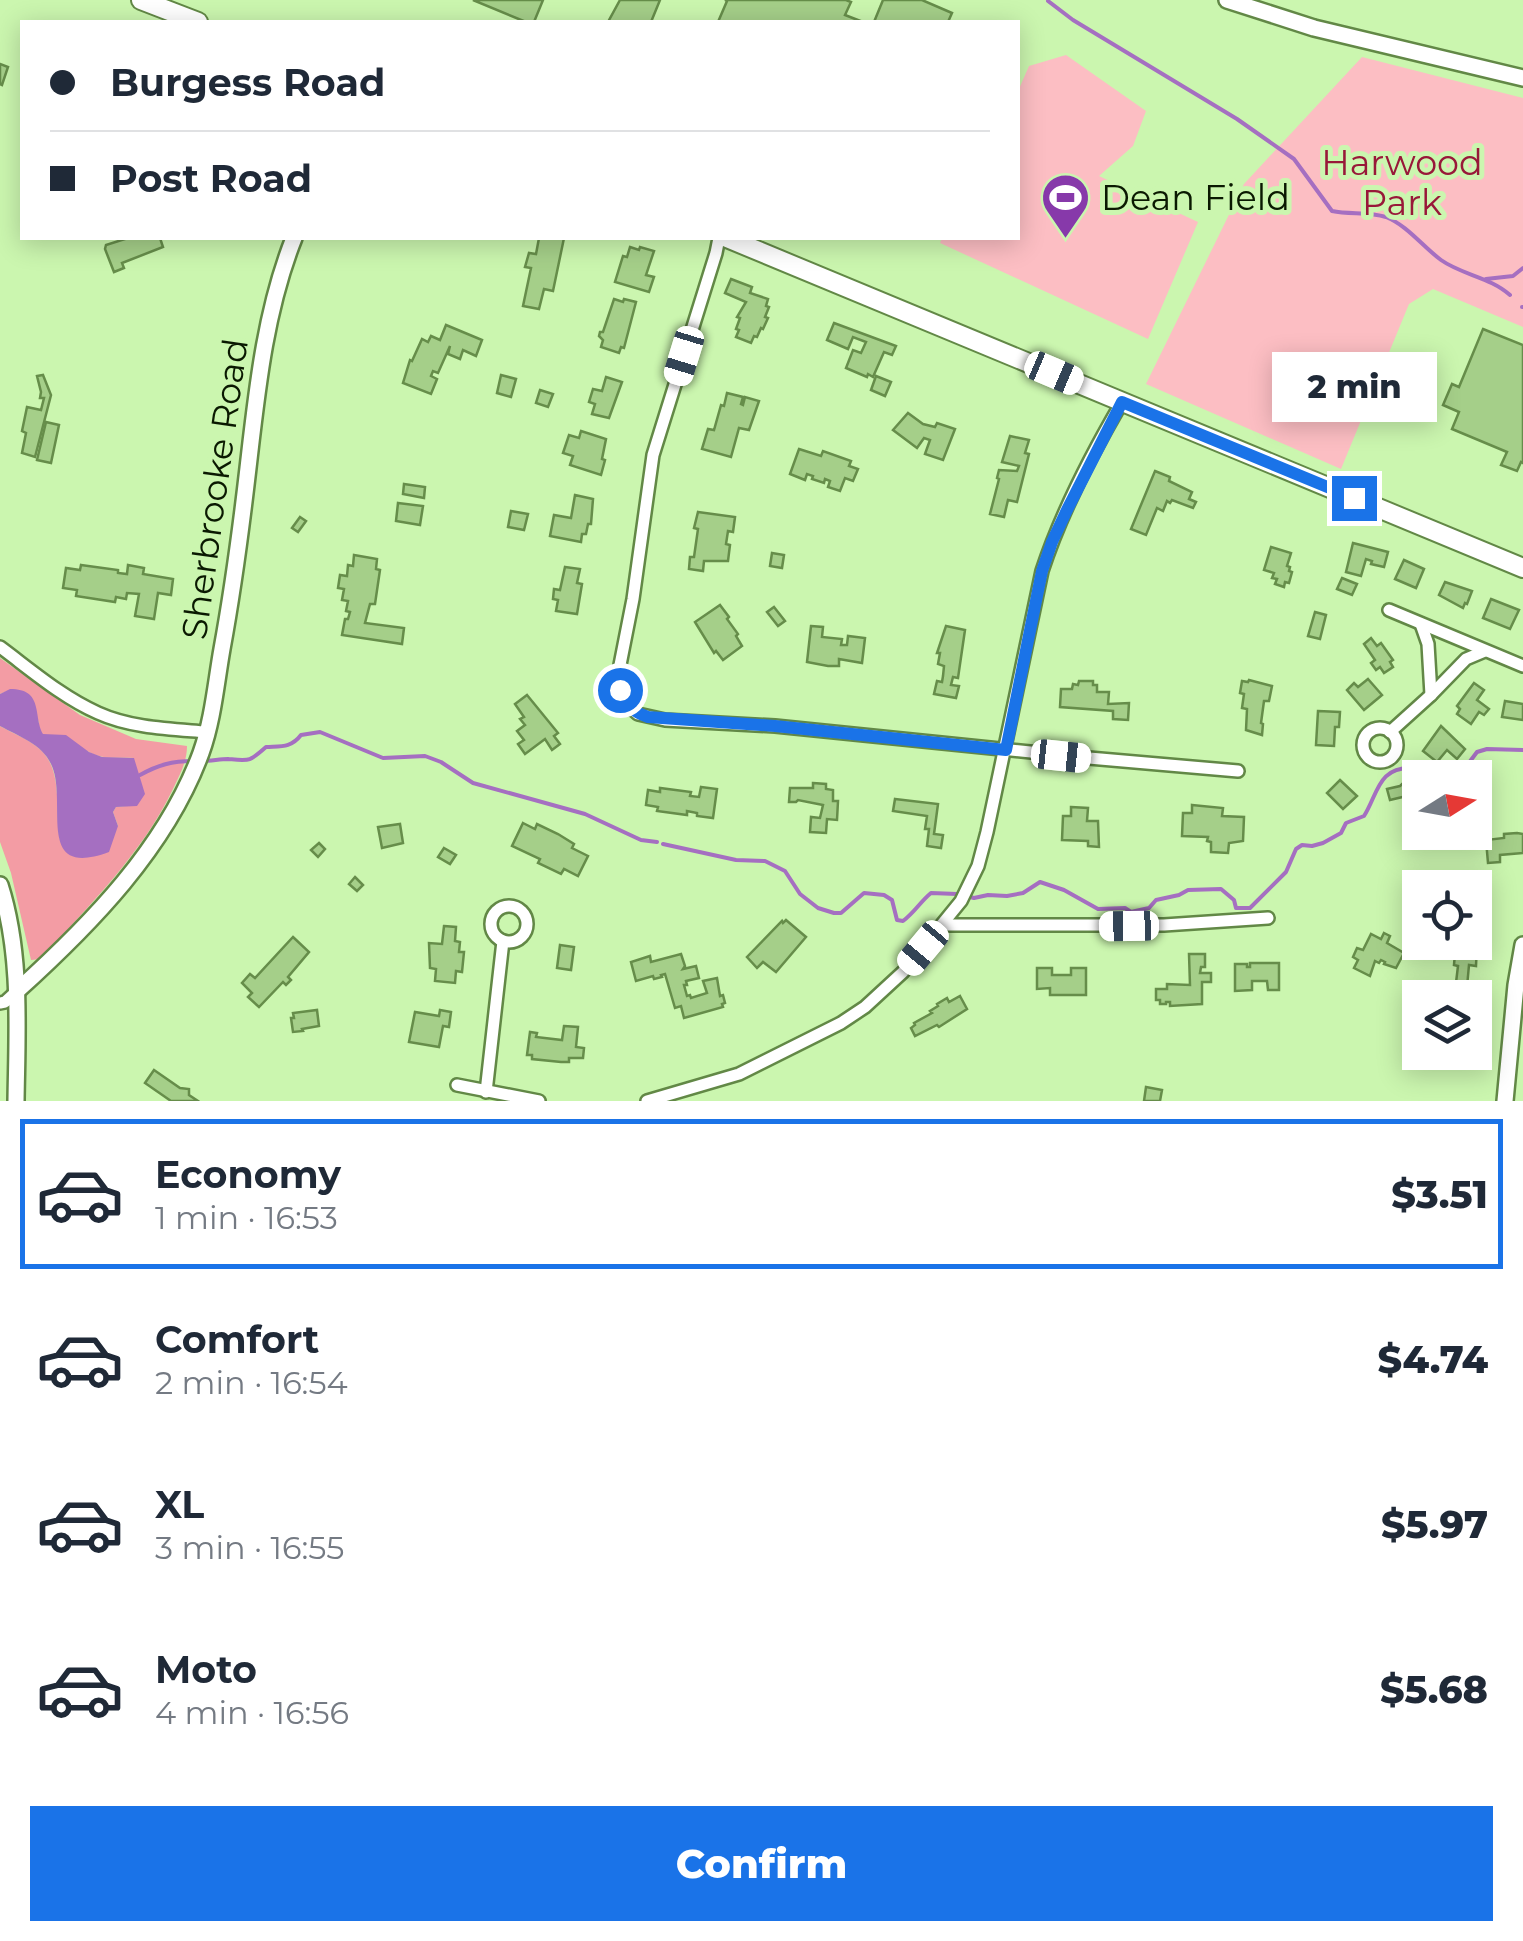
<!DOCTYPE html>
<meta charset="utf-8">
<style>
:root{--surface:#fff;--page:#f6f6f7;--text:#1f2937;--muted:#747a83;--line:#e0e1e3;--accent:#1a73e8}
body{margin:0;font-family:Montserrat,sans-serif;background:var(--page);color:var(--text);height:100vh;display:flex;flex-direction:column;font-size:38px;white-space:nowrap}
*{box-sizing:border-box;margin:0}
p{font-size:32px;color:var(--muted)}
.icon{flex:none;width:55px;height:55px;fill:none;stroke:currentColor;stroke-width:2;stroke-linecap:round;stroke-linejoin:round}
.map{position:relative;height:1101px;overflow:hidden}
.panel{display:flex;flex-direction:column;background:var(--surface);flex:1}
.panel>*{flex:none}
.guide{position:absolute;left:20px;top:20px;width:1000px;height:220px;border-radius:0px;box-shadow:0 5px 25px #0003;display:grid;align-content:center;height:220px;padding:0 30px;background:var(--surface)}
.needle{width:65px;rotate:79deg}
.controls{position:absolute;left:1402px;top:760px;display:grid;gap:20px}
.controls a{display:grid;place-items:center;width:90px;height:90px;border-radius:0px;background:var(--surface);box-shadow:0 5px 25px #0003;font-size:50px}
.end{position:absolute;width:45px;height:45px;margin:-22px;border:12px solid #1a73e8;background:#fff;box-shadow:0 0 0 5px #fff}
.from{border-radius:50%}
.bubble{position:absolute;height:70px;border-radius:0px;background:var(--surface);box-shadow:0 5px 25px #0003;font-size:32px;font-weight:800;line-height:70px;text-align:center}
.car{position:absolute;width:30px;height:60px;margin:-30px -15px;border-radius:12px;box-shadow:0 0 8px 2px #0007;background:linear-gradient(#fff 24%,#345 0 40%,#fff 0 76%,#345 0 86%,#fff 0)}
.guide b{display:flex;align-items:center;gap:35px;height:95px;font-size:38px}
.guide b+b{border-top:2px solid var(--line)}
.guide i{width:25px;height:25px;background:var(--text)}
ul{padding:18px 0 0;list-style:none}
li{display:flex;align-items:center;gap:30px;height:150px;margin:0 20px 15px;padding:0 10px;border:5px solid transparent;border-radius:0px}
li div{flex:1}
li b{display:block;font-size:38px}
li em{font-style:normal;font-weight:800}
li.current{border-color:var(--accent)}
li>.icon{width:90px;height:90px;stroke-width:1.5}
.action{display:flex;gap:20px;margin-top:auto;padding:20px 30px}
.action a{flex:1;height:115px;border-radius:0px;background:var(--accent);color:#fff;font-size:40px;font-weight:800;line-height:115px;text-align:center}
.map>svg:first-child{display:block}
.green{fill:#fcbec3}
.forest{fill:#f39ca4}
.water{fill:#a56fc1}
.lines{fill:none;stroke-linecap:round;stroke-linejoin:round}
.stream{stroke:#a56fc1;stroke-width:4}
.building{fill:#a5cf89;stroke:#668d4a;stroke-width:2.5}
.street-casing{stroke:#628846;stroke-width:16}
.secondary-casing{stroke:#628846;stroke-width:20}
.primary-casing{stroke:#628846;stroke-width:22}
.street{stroke:#fff;stroke-width:11}
.secondary{stroke:#fff;stroke-width:15}
.primary{stroke:#fff;stroke-width:18}
.route{stroke:#1a73e8;stroke-width:12}
.labels{text-anchor:middle;stroke-width:10;stroke-linejoin:round;paint-order:stroke}
.park-label{font-size:35px;fill:#981839;stroke:#cbf6af}
.poi-label{font-size:35px;fill:#0a1901;stroke:#cbf6af;text-anchor:start}
.street-label{font-size:35px;fill:#0a1901;stroke:#cbf6af}
</style>
<div class="map">
<svg width="1523" height="1101" viewBox="0 0 1523 1101">
<rect width="100%" height="100%" fill="#cbf6af"/>
<!-- green -->
<g class="green">
<path d="M1066,55L1146,111L1133,146L1099,176L1198,222L1148,339L940,243L942,238H1018V91L1029,66Z"/>
<path d="M1362,57L1523,98V327L1433,289L1409,304L1341,469L1146,384L1244,184Z"/>
</g>
<!-- forest -->
<path class="forest" d="M0,658L80,715L136,739L187,746C187,762 180,774 173,789C142,854 89,905 41,959L31,960L11,873L0,842V726C12,733 26,738 36,746C65,767 54,809 60,840L118,826L113,812L116,807L126,806L134,758C119,757 105,760 91,753C67,741 75,735 43,735L39,729V723L30,696C19,689 13,688 0,694Z"/>
<!-- water -->
<path class="water" d="M10,689C44,689 33,716 43,734L66,735L89,752L102,757L134,758L145,794L137,806L116,807L113,812L118,826L109,852C33,880 69,801 51,764C42,744 18,736 0,726V694Z"/>
<g class="lines">
<!-- stream -->
<g class="stream">
<path d="M1048,1L1073,20L1237,119L1294,159L1332,211C1350,215 1368,211 1386,217C1408,226 1422,246 1441,260C1462,275 1490,277 1510,295"/>
<path d="M1486,279L1513,276L1523,268"/>
<path d="M1522,307H1523"/>
<path d="M202,761C211,761 220,759 228,759C250,761 249,762 266,747C281,746 291,748 301,735L320,732L383,758L425,756L441,762L473,783L585,814L641,840L657,842"/>
<path d="M140,775C158,765 172,761 193,761"/>
<path d="M1435,777L1462,772L1477,752L1487,749L1523,750"/>
<path d="M663,844L736,860L765,861L785,871L800,894L818,908L834,913H841L864,893L884,895L892,900L897,920L903,921C915,912 920,902 931,893L957,894L974,898L988,895L1007,896L1023,893L1040,882L1064,890L1098,909L1125,908L1131,912L1149,908L1156,900L1179,895L1188,890L1221,889L1234,900L1236,908H1250L1286,872L1296,849L1302,845L1312,846L1323,843L1341,833L1346,823L1364,816C1378,794 1378,766 1413,768"/>
</g>
</g>
<!-- building -->
<g class="building">
<path d="M473,0H543L534,22H526Z"/>
<path d="M620,0H660L651,22H608Z"/>
<path d="M725,0H846L851,2L845,15L863,22H718L727,1Z"/>
<path d="M883,0H922L952,13L948,22H874Z"/>
<path d="M0,64L8,67L2,85L0,84Z"/>
<path d="M128,238H160L163,247L122,263L124,268L114,272L105,249L106,245Z"/>
<path d="M539,238H564L553,291L544,289L539,309L523,306L531,268L525,267L529,253L536,254Z"/>
<path d="M630,247L639,250L640,247L654,251L646,275L654,277L649,292L615,282L623,256L627,257Z"/>
<path d="M731,279L752,287L750,293L768,299L766,306L769,307L765,317L768,318L763,329L761,328L757,337L754,336L751,343L736,337L739,330L736,329L740,318L737,317L746,302L725,293Z"/>
<path d="M614,299L623,302L624,299L636,302L624,348L621,347L619,353L601,347L603,340L599,336L600,332H603Z"/>
<path d="M834,323L896,346L892,355L884,352L873,377L868,374L867,377L846,368L853,350L861,353L866,342L853,337L848,349L827,340Z"/>
<path d="M446,325L482,340L476,356L463,350L460,359L448,354L450,346L438,373L433,371L431,376L437,379L431,394L403,383L410,360L412,361L422,339L428,342L431,336L440,340Z"/>
<path d="M1483,329L1523,345V463L1521,462L1517,471L1501,465L1507,452L1452,429L1459,412L1443,405L1452,384L1459,387Z"/>
<path d="M43,375L51,395L35,457L22,453L26,433L22,431L27,407L41,410L44,398H40L41,392L37,376Z"/>
<path d="M501,375L516,379L511,397L497,393Z"/>
<path d="M876,376L891,382L885,396L871,390Z"/>
<path d="M606,377L622,382L609,418L592,414L595,404L589,402L593,389L602,391Z"/>
<path d="M540,390L553,394L548,407L536,403Z"/>
<path d="M727,393L743,397L741,404L743,405L745,397L759,401L749,430L739,428L731,457L702,449L708,429L714,430L721,405L724,406Z"/>
<path d="M908,413L923,424L935,427L937,423L955,429L943,460L925,454L930,440L924,438L917,448L893,430Z"/>
<path d="M46,422L59,425L51,463L37,460Z"/>
<path d="M581,431L606,439L602,459L605,460L601,475L570,465L573,456L563,453L569,435L579,438Z"/>
<path d="M1010,436L1029,440L1025,453L1029,454L1017,502L1008,500L1004,517L990,514L999,479L997,478L999,470L1017,471L1019,466L1002,462Z"/>
<path d="M799,449L821,456L823,451L851,461L849,466L858,469L853,481L845,478L840,491L828,487L830,481L825,479L824,483L812,479L813,476L807,474L805,480L790,474Z"/>
<path d="M1155,471L1170,477L1169,481L1192,492L1189,499L1196,502L1193,508L1172,500L1170,503L1167,501L1163,511L1157,508L1146,535L1131,529Z"/>
<path d="M404,484L425,487L424,498L403,494Z"/>
<path d="M575,495L593,499L591,524H588L586,534H582L581,542L550,536L554,515L571,518Z"/>
<path d="M398,503L423,506L420,525L396,521Z"/>
<path d="M511,511L528,514L524,530L508,527Z"/>
<path d="M698,512L735,517L733,532L728,531L726,544L730,545L728,561H704L703,571L689,569L690,557H694L698,529L694,528Z"/>
<path d="M300,517L306,521L298,532L292,528Z"/>
<path d="M1353,543L1388,552L1384,567L1371,564L1372,561L1366,559L1361,576L1346,572Z"/>
<path d="M1271,547L1291,553L1287,566L1290,567L1289,571L1292,572L1289,583L1285,582L1284,587L1275,584L1277,579L1272,578L1274,573L1264,570Z"/>
<path d="M772,553L784,555L782,568L770,566Z"/>
<path d="M354,555L377,559L376,569L380,570L375,604H370L365,623L404,628L402,644L342,635L345,619H348L350,612L346,611L348,601L342,600L344,589L338,588L340,575L347,576L348,565L353,566Z"/>
<path d="M1404,560L1424,569L1416,588L1395,579Z"/>
<path d="M81,565L118,570V573L127,574L128,565L144,568L143,574L173,579L171,595L158,593L154,619L135,616L139,594L127,593L126,599L116,597L115,602L76,596L77,590L63,588L66,568L80,570Z"/>
<path d="M565,567L580,569L577,583L582,584L577,614L556,611L558,600L553,599L554,589L560,590Z"/>
<path d="M1342,578L1357,584L1352,595L1337,589Z"/>
<path d="M1445,582L1472,591L1467,604L1465,603L1463,608L1439,595Z"/>
<path d="M1491,599L1519,610L1510,629L1483,618Z"/>
<path d="M720,605L729,617L727,619L738,634L736,636L742,646L723,660L716,651L714,653L695,622Z"/>
<path d="M774,607L785,621L778,626L767,612Z"/>
<path d="M1315,612L1326,615L1320,639L1308,636Z"/>
<path d="M811,626L823,627L822,637L842,639L841,645H847L848,636L865,638L862,663L839,659V666H828L807,662Z"/>
<path d="M946,626L965,630L958,678L953,677L951,685L959,686L956,698L934,694L937,681L942,682L943,676L944,666L938,664L940,653H937Z"/>
<path d="M1371,638L1377,646L1381,643L1393,660L1390,662L1393,667L1384,673L1380,667L1376,670L1371,663L1375,660L1364,644Z"/>
<path d="M1368,679L1382,695L1364,710L1347,690L1354,683L1358,687Z"/>
<path d="M1249,680L1272,686L1269,701H1264L1261,723L1263,724L1262,735L1246,730L1247,709L1242,708L1244,694L1240,693L1242,681L1248,682Z"/>
<path d="M1079,681H1093V685H1097V692H1109L1108,704L1129,703L1128,720L1113,719V711L1060,707L1061,689H1072L1073,684L1078,685Z"/>
<path d="M1474,683L1484,690L1477,700L1489,709L1484,715L1479,712L1471,724L1457,714L1460,709L1457,706Z"/>
<path d="M527,695L558,733L554,736L560,744L552,750L545,739L525,754L518,744L524,740L517,731L525,725L520,719L524,717L515,704Z"/>
<path d="M1505,701L1523,704V720L1502,717Z"/>
<path d="M1318,711L1340,712L1339,727H1335L1334,746L1316,745Z"/>
<path d="M1441,726L1465,749L1457,759L1447,750L1437,762L1423,751Z"/>
<path d="M1414,773L1420,780V785L1416,788L1418,791L1410,799L1407,796L1390,800L1387,789L1400,786Z"/>
<path d="M1340,780L1357,796L1343,809L1327,793Z"/>
<path d="M813,783L826,784V789L833,790V801H838L837,820L827,819L826,833L810,832L811,817L820,818L823,805L798,800L796,802H789L790,788H813Z"/>
<path d="M701,787L717,789L713,818L697,816V813L687,811V815L657,811L658,807L646,805L648,790L660,792V788L691,792L690,796L699,797Z"/>
<path d="M895,799L938,804L934,834L943,835L941,848L927,846L929,829H925L927,816L893,811Z"/>
<path d="M1192,805L1223,808L1222,816L1244,817L1243,841L1229,843L1228,853L1211,852V842L1207,841L1208,837L1182,836L1183,813H1192Z"/>
<path d="M1071,807L1088,808L1087,821H1098L1099,847L1088,846V841L1062,840L1063,816H1071Z"/>
<path d="M523,823L535,829L537,824L558,834L574,844L572,848L588,856L578,876L564,869L561,874L538,863L540,859L512,846Z"/>
<path d="M400,824L403,843L382,848L378,827Z"/>
<path d="M1517,833L1523,834V853L1500,855V862L1488,863L1486,840L1504,838V834Z"/>
<path d="M319,843L325,849L318,857L311,850Z"/>
<path d="M444,848L456,855L450,864L438,857Z"/>
<path d="M355,877L363,885L357,891L349,884Z"/>
<path d="M786,920L806,937L776,972L763,962L757,968L747,957L782,921L783,923Z"/>
<path d="M444,926L456,927L455,941L460,942L459,952H464L462,972L456,971L455,983L435,981L436,969L430,968L429,943L442,944Z"/>
<path d="M1475,931V943H1477L1476,966L1469,965L1466,998H1459V992L1455,991L1458,966L1454,965L1456,942H1475Z"/>
<path d="M1384,933L1390,936L1387,943L1404,953L1396,968L1384,964L1385,962L1381,960L1379,963L1375,961L1370,976L1354,968L1358,960L1353,957L1357,948L1363,950L1371,934L1381,939Z"/>
<path d="M293,937L309,952L288,977L291,980L286,985L283,982L259,1007L248,997L252,993L242,983L250,974L255,978Z"/>
<path d="M560,945L574,947L571,970L557,968Z"/>
<path d="M681,954L685,966L683,969L696,966L699,978L686,981L687,985H684L687,996L690,995L691,998L707,993L703,981L717,978L720,996L723,995L725,1003L722,1004L723,1007L684,1018L681,1006L675,1008L665,974L661,975L662,977L654,979L653,976L636,981L631,962L650,956L651,962Z"/>
<path d="M1189,954H1205V967H1201L1200,973H1211V982H1202V1004L1170,1006V1002H1166V1004H1160V1000H1156V989H1167V984L1190,985Z"/>
<path d="M1250,963H1279V990H1268L1267,981H1252V990L1235,991V964H1247V967H1250Z"/>
<path d="M1037,968H1052V975H1071V968H1086V995H1050V988L1037,989Z"/>
<path d="M960,996L967,1009L939,1027L937,1025L915,1036L911,1028L915,1025L914,1023L932,1013L930,1011L938,1006L937,1004L947,998L949,1002Z"/>
<path d="M317,1010L319,1026L302,1029L303,1031L293,1032L291,1018H294L293,1013Z"/>
<path d="M440,1010L451,1012L449,1027L443,1026L439,1047L409,1042L415,1012L439,1016Z"/>
<path d="M564,1026L578,1027L576,1047L584,1048L583,1058H569V1062H561L532,1059V1055H527L530,1032L537,1033L536,1037L562,1040Z"/>
<path d="M154,1070L180,1088L189,1089V1095L198,1101H171L145,1083Z"/>
<path d="M1146,1087L1162,1090L1160,1101H1144Z"/>
</g>
<g class="lines">
<defs>
<g id="street">
<path d="M719,238L716,253L653,455L633,599L618,675L621,691L625,702L630,707L638,714L665,720L775,726L1089,758L1238,771"/>
<path d="M1389,610L1523,666"/>
<path d="M1421,624L1428,644L1431,695"/>
<path d="M0,647C31,670 62,697 98,713C131,728 170,729 206,732"/>
<circle cx="1380" cy="745" r="17"/>
<path d="M1390,732L1431,695L1466,659L1485,651"/>
<circle cx="509" cy="924" r="18"/>
<path d="M943,925H1164L1268,918"/>
<path d="M0,1003L5,1002L17,991"/>
<path d="M457,1085L539,1101"/>
<path d="M486,1092L503,941"/>
<path d="M647,1101L739,1074L841,1023L865,1007L903,972L961,901L978,866L987,832L1042,571C1061,513 1091,455 1122,402"/>
</g>
<g id="secondary">
<path d="M1227,0L1314,28L1523,78"/>
<path d="M0,885C22,954 17,1029 16,1101"/>
<path d="M17,991C90,925 166,848 201,753C213,720 216,683 222,649C233,589 241,529 248,468C257,390 265,311 294,238"/>
<path d="M1505,1101L1516,985L1523,945"/>
</g>
<g id="primary">
<path d="M141,0L198,22"/>
<path d="M727,238L1523,568"/>
</g>
</defs>
<!-- street casing -->
<use href="#street" class="street-casing"/>
<!-- secondary casing -->
<use href="#secondary" class="secondary-casing"/>
<!-- primary casing -->
<use href="#primary" class="primary-casing"/>
<!-- street -->
<use href="#street" class="street"/>
<!-- secondary -->
<use href="#secondary" class="secondary"/>
<!-- primary -->
<use href="#primary" class="primary"/>
</g>
<g class="lines">
<!-- route -->
<path class="route" d="M620,690C626,705 633,712 648,717L775,726L1006,750L1042,571L1052,542L1067,510L1122,402L1354,498"/>
</g>
<!-- icons -->
<defs>
<symbol id="stadium-pin" viewBox="-11 -11 22 30"><path d="M0 17L-7.5 6A9.5 9.5 0 1 1 7.5 6Z" fill="#8739aa" stroke="#cbf6af"/><path d="M0-5a6.5 5 0 1 0 0 10a6.5 5 0 1 0 0-10ZM-3.5-1.8h7v3.6h-7Z" fill="#fff"/></symbol>
</defs>
<g fill-rule="evenodd">
<use href="#stadium-pin" x="1038" y="170" width="55" height="75"/>
</g>
<g class="labels">
<!-- park labels -->
<g class="park-label">
<text x="1402" y="175">Harwood<tspan x="1402" dy="40">Park</tspan></text>
</g>
<!-- poi labels -->
<g class="poi-label">
<text x="1101" y="210">Dean Field</text>
</g>
<!-- street labels -->
<g class="street-label">
<text transform="translate(215 489) rotate(-82)" y="12">Sherbrooke Road</text>
</g>
</g>
</svg>
<div class="controls">
<a><svg class="needle" viewBox="-14 -14 28 28"><path d="M0-13l5 13h-10z" fill="#e53935"/><path d="M0 13l5-13h-10z" fill="#747a83"/></svg></a>
<a><svg class="icon" aria-label="locate" viewBox="0 0 24 24"><circle cx="12" cy="12" r="6"/><path d="M12 2v4M12 18v4M2 12h4M18 12h4"/></svg></a>
<a><svg class="icon" aria-label="layers" viewBox="0 0 24 24"><path d="M12 4l9 5-9 5-9-5zM3 14l9 5 9-5"/></svg></a>
</div>
<i class="end from" style="left:620px;top:690px"></i>
<i class="end" style="left:1354px;top:498px"></i>
<div class="bubble" style="left:1272px;top:352px;width:165px">2 min</div>
<i class="car" style="left:684px;top:356px;rotate:197deg"></i>
<i class="car" style="left:1054px;top:373px;rotate:113deg"></i>
<i class="car" style="left:1061px;top:756px;rotate:96deg"></i>
<i class="car" style="left:1129px;top:926px;rotate:269deg"></i>
<i class="car" style="left:923px;top:948px;rotate:220deg"></i>
<div class="guide">
<b><i class="from"></i>Burgess Road</b>
<b><i></i>Post Road</b>
</div>
</div>
<section class="panel">
<ul>
<li class="current"><svg class="icon" aria-label="car" viewBox="0 0 24 24"><path d="M5 17H2v-5l4-1 3-4h7l3 4 3 1v5h-3M9 17h6M6 11h13"/><circle cx="7" cy="17" r="2"/><circle cx="17" cy="17" r="2"/></svg><div><b>Economy</b><p>1 min · 16:53</p></div><em>$3.51</em></li>
<li><svg class="icon" aria-label="car" viewBox="0 0 24 24"><path d="M5 17H2v-5l4-1 3-4h7l3 4 3 1v5h-3M9 17h6M6 11h13"/><circle cx="7" cy="17" r="2"/><circle cx="17" cy="17" r="2"/></svg><div><b>Comfort</b><p>2 min · 16:54</p></div><em>$4.74</em></li>
<li><svg class="icon" aria-label="car" viewBox="0 0 24 24"><path d="M5 17H2v-5l4-1 3-4h7l3 4 3 1v5h-3M9 17h6M6 11h13"/><circle cx="7" cy="17" r="2"/><circle cx="17" cy="17" r="2"/></svg><div><b>XL</b><p>3 min · 16:55</p></div><em>$5.97</em></li>
<li><svg class="icon" aria-label="car" viewBox="0 0 24 24"><path d="M5 17H2v-5l4-1 3-4h7l3 4 3 1v5h-3M9 17h6M6 11h13"/><circle cx="7" cy="17" r="2"/><circle cx="17" cy="17" r="2"/></svg><div><b>Moto</b><p>4 min · 16:56</p></div><em>$5.68</em></li>
</ul>
<div class="action"><a>Confirm</a></div>
</section>
